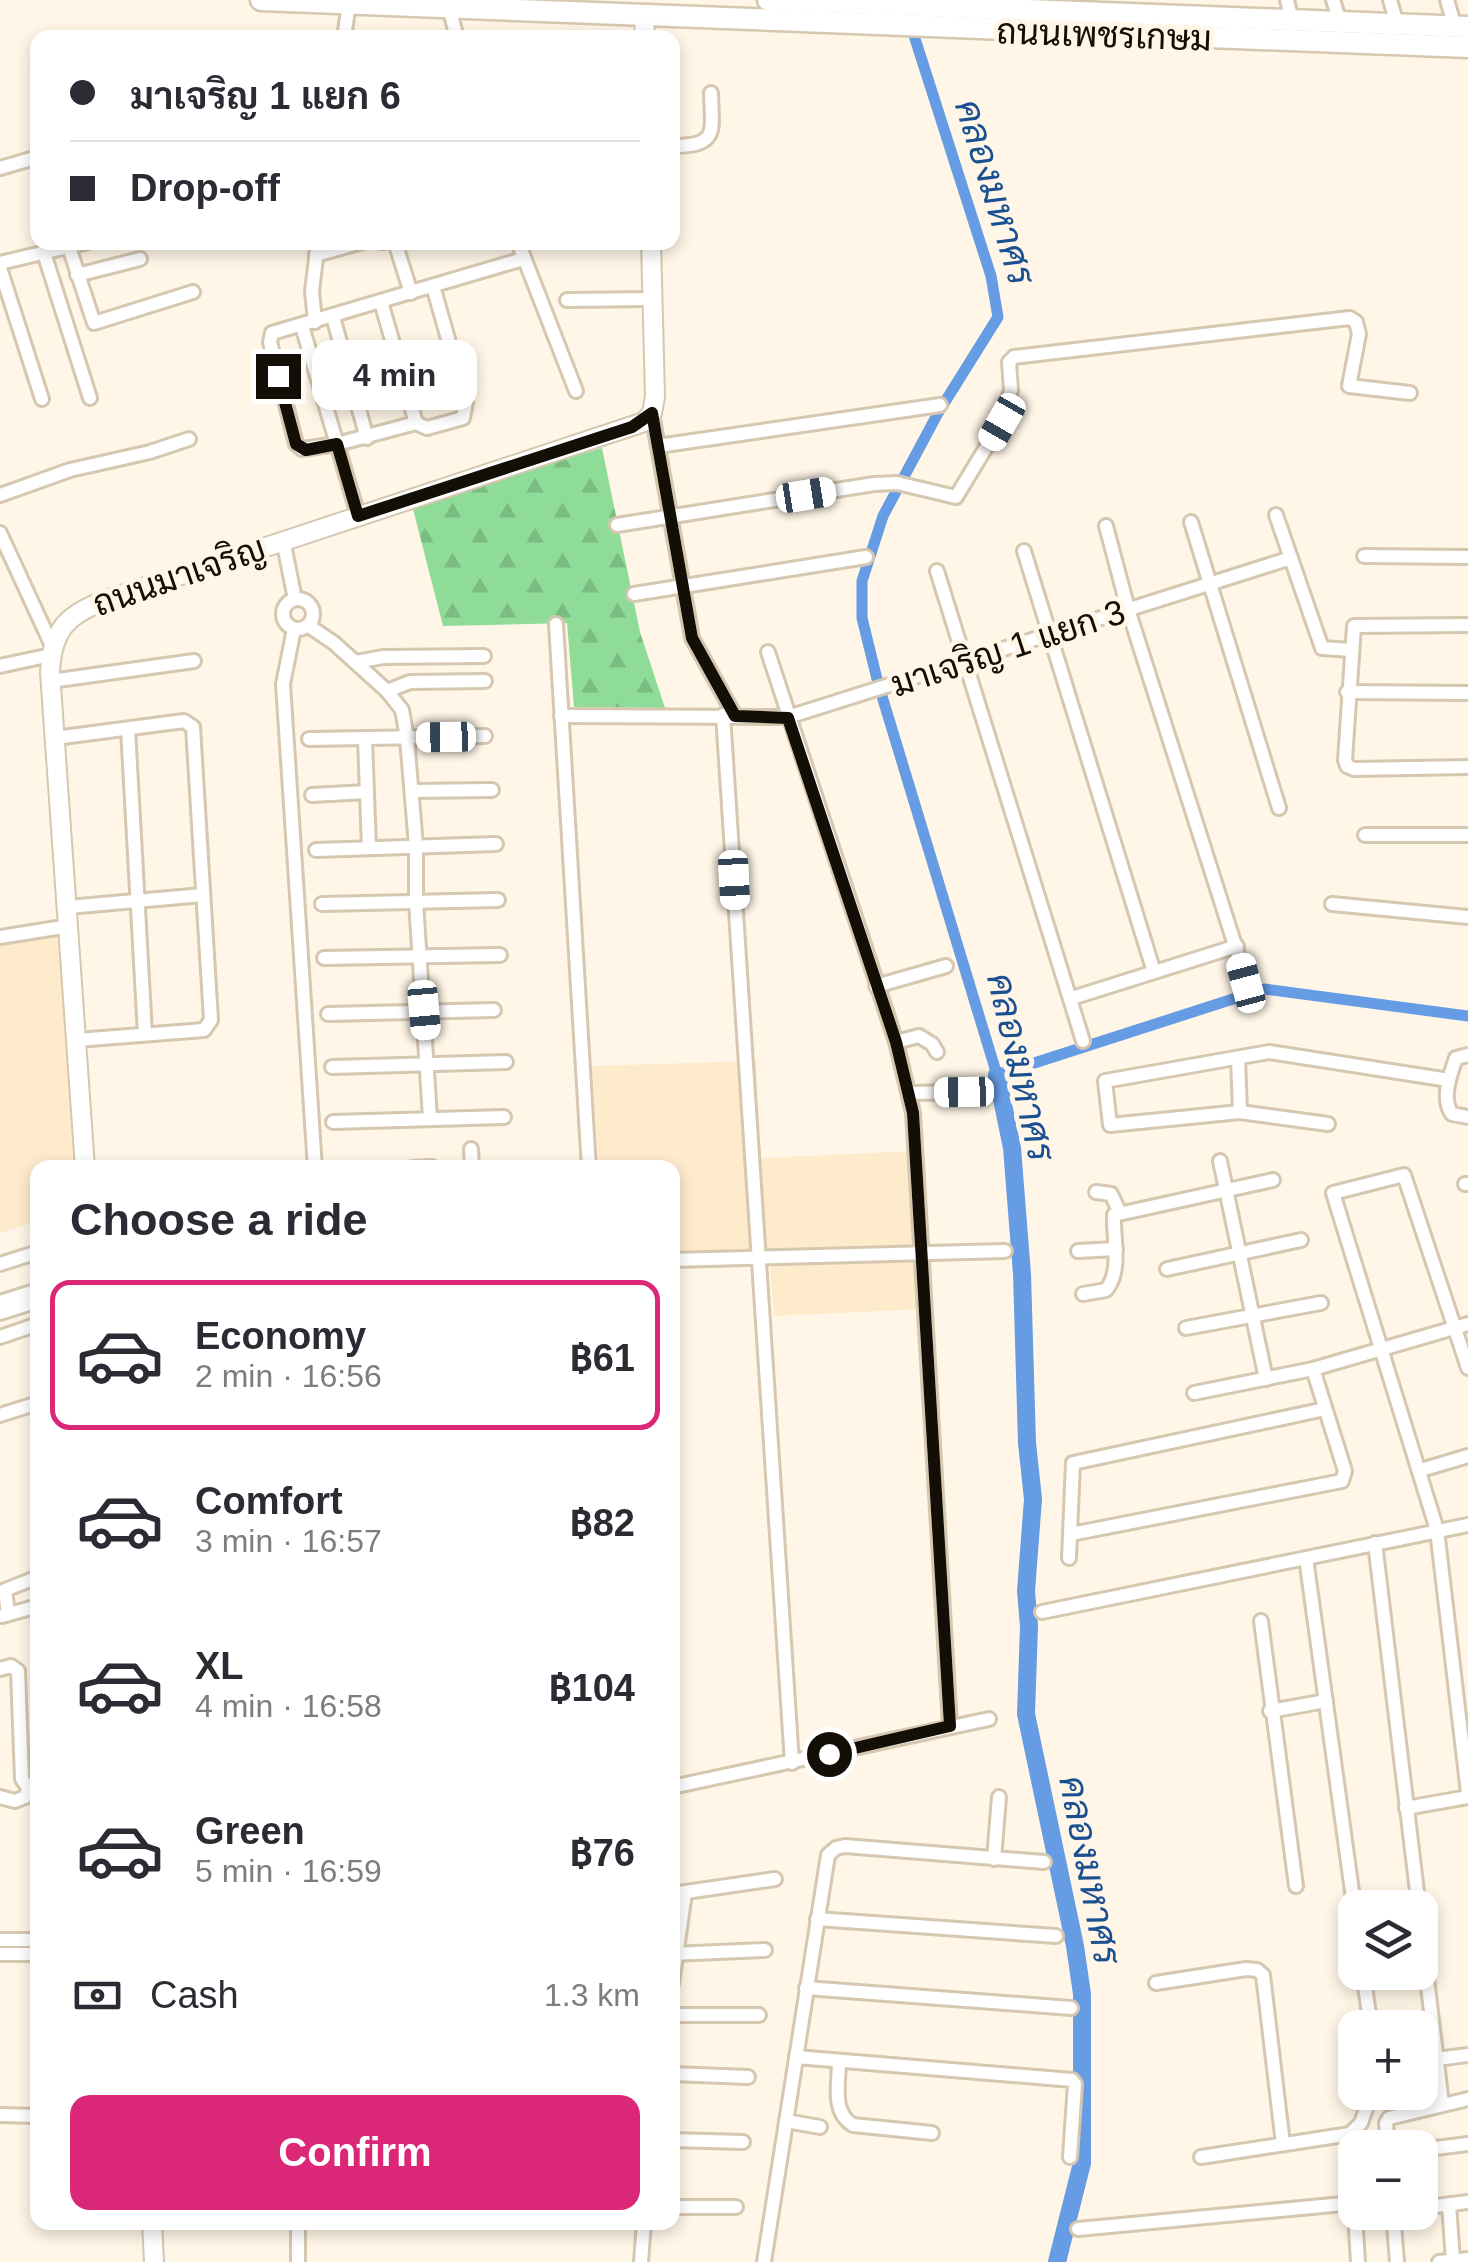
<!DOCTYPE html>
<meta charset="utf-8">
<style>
:root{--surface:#fff;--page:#f7f7f7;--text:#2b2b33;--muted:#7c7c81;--line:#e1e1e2;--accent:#db2777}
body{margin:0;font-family:Helvetica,Sarabun,sans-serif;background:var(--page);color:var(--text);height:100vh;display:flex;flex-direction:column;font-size:38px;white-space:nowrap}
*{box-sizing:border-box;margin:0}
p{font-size:32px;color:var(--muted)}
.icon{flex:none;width:55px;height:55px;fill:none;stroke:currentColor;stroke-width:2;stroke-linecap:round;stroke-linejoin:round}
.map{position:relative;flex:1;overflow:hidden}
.sheet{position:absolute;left:30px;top:1160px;width:650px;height:1070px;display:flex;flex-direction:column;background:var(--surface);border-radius:20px;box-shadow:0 5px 15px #0003}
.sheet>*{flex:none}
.guide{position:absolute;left:30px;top:30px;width:650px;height:220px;border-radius:20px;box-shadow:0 5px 15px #0003;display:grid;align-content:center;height:220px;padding:0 40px;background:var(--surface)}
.fabs{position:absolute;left:1338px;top:1890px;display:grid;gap:20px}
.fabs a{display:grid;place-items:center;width:100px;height:100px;border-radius:20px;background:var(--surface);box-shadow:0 5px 15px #0003;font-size:50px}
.end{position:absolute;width:45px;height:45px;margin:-22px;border:12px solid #130e06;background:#fff;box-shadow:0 0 0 5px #fff}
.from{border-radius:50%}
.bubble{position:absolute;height:70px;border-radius:20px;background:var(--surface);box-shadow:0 5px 15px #0003;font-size:32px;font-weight:700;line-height:70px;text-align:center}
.car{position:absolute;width:30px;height:60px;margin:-30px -15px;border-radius:12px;box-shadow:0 0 8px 2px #0007;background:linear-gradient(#fff 24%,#345 0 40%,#fff 0 76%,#345 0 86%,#fff 0)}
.guide b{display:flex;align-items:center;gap:35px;height:95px;font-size:38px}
.guide b+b{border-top:2px solid var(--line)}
.guide i{width:25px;height:25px;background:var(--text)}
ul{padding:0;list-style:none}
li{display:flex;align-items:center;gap:30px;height:150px;margin:0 20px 15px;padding:0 20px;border:5px solid transparent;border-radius:20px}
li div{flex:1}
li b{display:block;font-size:38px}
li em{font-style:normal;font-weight:700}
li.selected{border-color:var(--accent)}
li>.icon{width:90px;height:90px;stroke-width:1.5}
h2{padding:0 40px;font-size:45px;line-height:120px}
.pay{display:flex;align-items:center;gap:25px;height:110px;padding:0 40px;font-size:38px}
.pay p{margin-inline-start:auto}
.cta{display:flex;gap:20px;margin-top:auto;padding:20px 40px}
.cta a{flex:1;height:115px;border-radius:20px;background:var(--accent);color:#fff;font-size:40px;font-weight:700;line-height:115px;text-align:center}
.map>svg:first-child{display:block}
.built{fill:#feebcc}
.forest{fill:url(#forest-firs)}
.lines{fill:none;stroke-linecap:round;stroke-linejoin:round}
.canal{stroke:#659ce4;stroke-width:11}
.river{stroke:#659ce4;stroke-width:18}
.minor-casing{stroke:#d6c7b0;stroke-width:18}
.secondary-casing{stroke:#d6c7b0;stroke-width:22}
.primary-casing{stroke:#d6c7b0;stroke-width:25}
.minor{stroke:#fff;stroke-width:12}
.secondary{stroke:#fff;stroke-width:18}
.primary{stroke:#fff;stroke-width:20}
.route{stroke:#130e06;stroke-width:12}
.labels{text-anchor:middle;stroke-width:10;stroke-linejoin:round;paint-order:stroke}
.street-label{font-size:35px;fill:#130e06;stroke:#fff6e7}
.water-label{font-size:38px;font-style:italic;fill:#1a5092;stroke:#fff6e7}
</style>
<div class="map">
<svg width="1468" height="2262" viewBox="0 0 1468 2262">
<defs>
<pattern id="forest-firs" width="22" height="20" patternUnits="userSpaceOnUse" patternTransform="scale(2.5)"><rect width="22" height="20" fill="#8edc97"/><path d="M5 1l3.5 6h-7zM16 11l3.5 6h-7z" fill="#7abc81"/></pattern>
</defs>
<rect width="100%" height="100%" fill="#fff6e7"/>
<!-- built -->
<g class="built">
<path d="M61,933L80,1167L38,1168L37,1221L0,1233V943Z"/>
<path d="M756,1061L761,1158L917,1151L925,1309L774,1316L769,1256L673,1258L672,1168L599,1167L592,1066Z"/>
</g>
<!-- forest -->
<path class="forest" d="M602,448L640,632L665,708L574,707L567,623L443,626L413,509L499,477Z"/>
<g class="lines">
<!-- canal -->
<path class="canal" d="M910,23L991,276L998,317L938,413L883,516L862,581V618L878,683L997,1075L1264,989L1468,1016"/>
<!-- river -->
<path class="river" d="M997,1075L1012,1148L1022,1274L1027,1443L1033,1499L1026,1591L1029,1626L1026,1714L1075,1946L1082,1994V2163L1057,2262"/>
<defs>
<g id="minor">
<path d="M1287,0L1292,20"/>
<path d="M1333,0L1340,22"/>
<path d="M1390,0L1397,24"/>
<path d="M1447,0L1455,27"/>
<path d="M449,7L457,38"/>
<path d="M344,38L349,3"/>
<path d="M672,146C719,146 712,132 711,93"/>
<path d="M0,168L38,157"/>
<path d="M381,242H384"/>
<path d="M395,242L411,293"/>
<path d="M518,242L576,391"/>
<path d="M69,247L94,323L193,292"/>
<path d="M44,253L90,398"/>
<path d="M316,255L362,242"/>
<path d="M0,263L88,242"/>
<path d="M0,268L42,399"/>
<path d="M77,275L140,259"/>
<path d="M433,286L466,402L463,418L427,428L416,423L337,444L302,449L296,444L270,342L272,333L523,259"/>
<path d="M567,300L653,299"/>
<path d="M381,302L416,423"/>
<path d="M333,317L367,438"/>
<path d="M315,322L312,291L318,242"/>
<path d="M302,326L358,515"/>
<path d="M652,413L692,638L735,716"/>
<path d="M658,446L940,405"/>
<path d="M0,495L70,470L150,452L189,439"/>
<path d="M1276,515L1322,648L1351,650"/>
<path d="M1191,522L1279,808"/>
<path d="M617,525L874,484L897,483L956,497L1002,421L1011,390L1009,362L1014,357L1350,318L1356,322L1359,334L1349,386L1410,393"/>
<path d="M1106,526L1128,609L1247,983"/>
<path d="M0,533L53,648"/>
<path d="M283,540L295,599"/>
<path d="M1024,551L1154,972"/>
<path d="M1364,556L1468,557"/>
<path d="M937,571L1083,1041"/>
<path d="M634,594L866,557"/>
<circle cx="298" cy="614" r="15"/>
<path d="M556,624L589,1168"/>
<path d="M1468,625L1354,626L1345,760L1347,766L1354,769L1468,767"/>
<path d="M309,626L334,643L387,691L402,710L407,738L416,846V902L430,1118"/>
<path d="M294,629L283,684L315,1168"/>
<path d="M768,652L896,1042L913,1113L950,1726"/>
<path d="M356,662L383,657L484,656"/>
<path d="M0,666L51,655"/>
<path d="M51,681L194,661"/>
<path d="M387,691L410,682L485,681"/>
<path d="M1347,692L1468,693"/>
<path d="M723,715L792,1763"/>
<path d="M561,716L788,717L1291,558"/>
<path d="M128,729L145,1034"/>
<path d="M55,738L184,721L193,727L211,1020L204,1030L77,1040"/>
<path d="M309,739L485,736"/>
<path d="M365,739L369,848"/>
<path d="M412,791L492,790"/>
<path d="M312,795L367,792"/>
<path d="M1365,835H1468"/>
<path d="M316,850L496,844"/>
<path d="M322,904L498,900"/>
<path d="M1332,904L1468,917"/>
<path d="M68,907L203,895"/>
<path d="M0,937L69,926"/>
<path d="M324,958L500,955"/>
<path d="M876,986L946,966"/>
<path d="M1072,998L1237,946"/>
<path d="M328,1014L494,1010"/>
<path d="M896,1042L919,1036L932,1044L937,1052"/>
<path d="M1468,1055L1456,1058C1450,1075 1441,1099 1452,1114L1468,1117"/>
<path d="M1238,1058L1240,1112"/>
<path d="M332,1067L506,1062"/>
<path d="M910,1093L964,1092"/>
<path d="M333,1122L504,1117"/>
<path d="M1328,1124L1240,1112L1110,1125L1105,1081L1269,1052L1449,1080"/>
<path d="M471,1149L472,1168"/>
<path d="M1220,1161L1266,1379"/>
<path d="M413,1168L432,1167"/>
<path d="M1465,1184H1468"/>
<path d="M1096,1192L1111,1194L1120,1213"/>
<path d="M1078,1251L1116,1249"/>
<path d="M672,1260L1005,1251"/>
<path d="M0,1264L38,1252"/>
<path d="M1167,1269L1301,1240"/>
<path d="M1083,1294L1106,1290C1122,1271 1113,1239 1114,1215L1273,1180"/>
<path d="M0,1302L38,1290"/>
<path d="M0,1313L38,1301"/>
<path d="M1186,1328L1321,1303"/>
<path d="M0,1337L38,1324"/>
<path d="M1468,1368L1404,1175L1333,1193L1437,1530L1468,1793"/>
<path d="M1194,1393L1313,1369L1468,1324"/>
<path d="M0,1415L38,1403"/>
<path d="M1421,1470L1468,1456"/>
<path d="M1071,1534L1342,1481L1345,1471L1313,1369"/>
<path d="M1375,1543L1419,1908"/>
<path d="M1069,1558L1073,1463L1325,1409"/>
<path d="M1306,1558L1355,1913"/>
<path d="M1042,1612L1468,1525"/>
<path d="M8,1614L5,1590L38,1577"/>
<path d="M2,1616L38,1606"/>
<path d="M1261,1621L1296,1886"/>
<path d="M0,1669L11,1666L18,1671L22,1779L29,1789H38"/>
<path d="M1270,1711L1326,1701"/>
<path d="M672,1787L989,1719"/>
<path d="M0,1797L15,1801L25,1797L29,1789"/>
<path d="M1406,1808L1468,1797"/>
<path d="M994,1859L999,1797"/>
<path d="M672,1894L775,1879"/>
<path d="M817,1919L1056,1936"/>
<path d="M1420,1920L1442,2104"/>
<path d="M0,1940H38"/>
<path d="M0,1954H38"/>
<path d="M672,1954L765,1950"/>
<path d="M1363,1972L1371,2028"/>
<path d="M1156,1983L1246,1969L1257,1970L1263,1975L1283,2144"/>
<path d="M672,1984L685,1893"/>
<path d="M806,1988L1071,2008"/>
<path d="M672,2015H759"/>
<path d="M796,2057L1072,2080L1075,2084L1070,2157"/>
<path d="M1437,2059L1468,2055"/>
<path d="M839,2061C839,2083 831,2112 853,2125L932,2133"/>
<path d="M672,2074L748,2077"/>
<path d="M0,2115L38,2116"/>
<path d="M786,2121L820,2127"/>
<path d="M672,2140L743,2142"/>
<path d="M1388,2148L1386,2123L1389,2118L1468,2099"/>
<path d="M1420,2150L1468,2144"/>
<path d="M1201,2157L1350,2134"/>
<path d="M1449,2205L1453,2260"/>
<path d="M672,2207H736"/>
<path d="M1420,2208L1468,2202"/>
<path d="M1393,2212L1397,2262"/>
<path d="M1078,2229L1354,2203"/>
<path d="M298,2262V2222"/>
<path d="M641,2262L644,2222"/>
<path d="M764,2262L828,1855L836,1848L845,1846L1044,1862"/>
<path d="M1358,2262L1350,2134L1361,2123L1372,2092"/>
<path d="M1439,2262L1468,2259"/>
</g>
<g id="secondary">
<path d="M644,16L645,38"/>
<path d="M85,1168L50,672C52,628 69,613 109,599L644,422L652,413L655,397L651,242"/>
<path d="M152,2222L154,2262"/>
</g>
<g id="primary">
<path d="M261,0L1468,47"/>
<path d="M768,0L1468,27"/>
</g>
</defs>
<!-- minor casing -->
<use href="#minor" class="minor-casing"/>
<!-- secondary casing -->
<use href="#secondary" class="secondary-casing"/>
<!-- primary casing -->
<use href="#primary" class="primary-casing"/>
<!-- minor -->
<use href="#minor" class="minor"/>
<!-- secondary -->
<use href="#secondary" class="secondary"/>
<!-- primary -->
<use href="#primary" class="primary"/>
</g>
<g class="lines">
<!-- route -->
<path class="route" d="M278,376L296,444L306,450L337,444L358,516L632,427L652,413L692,638L735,716L788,718L896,1042L913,1113L950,1726L829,1754"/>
</g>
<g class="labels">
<!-- street labels -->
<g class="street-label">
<text transform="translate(1104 35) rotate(2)" y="12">ถนนเพชรเกษม</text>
<text transform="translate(179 576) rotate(-19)" y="12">ถนนมาเจริญ</text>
<text transform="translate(1008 648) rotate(-18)" y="12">มาเจริญ 1 แยก 3</text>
</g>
<!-- water labels -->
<g class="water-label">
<text transform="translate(995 192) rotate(73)" y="13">คลองมหาศร</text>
<text transform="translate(1021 1067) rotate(77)" y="13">คลองมหาศร</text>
<text transform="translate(1090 1870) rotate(79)" y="13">คลองมหาศร</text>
</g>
</g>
</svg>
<div class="fabs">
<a><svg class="icon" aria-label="layers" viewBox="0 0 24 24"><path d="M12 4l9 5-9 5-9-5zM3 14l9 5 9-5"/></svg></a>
<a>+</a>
<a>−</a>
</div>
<i class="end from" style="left:829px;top:1754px"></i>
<i class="end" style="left:278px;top:376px"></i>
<div class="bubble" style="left:312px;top:340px;width:165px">4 min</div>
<i class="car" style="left:1002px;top:422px;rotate:210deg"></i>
<i class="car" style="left:806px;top:495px;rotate:81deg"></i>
<i class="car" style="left:446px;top:737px;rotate:269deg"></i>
<i class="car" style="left:734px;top:880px;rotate:177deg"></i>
<i class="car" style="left:1246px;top:983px;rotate:345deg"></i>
<i class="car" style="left:424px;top:1010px;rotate:175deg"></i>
<i class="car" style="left:964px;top:1092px;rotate:269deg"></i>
<div class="guide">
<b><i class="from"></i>มาเจริญ 1 แยก 6</b>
<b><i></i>Drop-off</b>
</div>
<section class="sheet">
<h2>Choose a ride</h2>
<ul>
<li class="selected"><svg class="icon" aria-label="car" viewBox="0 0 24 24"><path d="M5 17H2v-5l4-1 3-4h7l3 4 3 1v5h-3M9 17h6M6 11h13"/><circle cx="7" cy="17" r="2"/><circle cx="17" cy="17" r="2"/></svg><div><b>Economy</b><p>2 min · 16:56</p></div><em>฿61</em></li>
<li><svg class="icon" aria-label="car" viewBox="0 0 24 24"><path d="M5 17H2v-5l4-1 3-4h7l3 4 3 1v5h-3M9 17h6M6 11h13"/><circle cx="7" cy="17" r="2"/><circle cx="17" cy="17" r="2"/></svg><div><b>Comfort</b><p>3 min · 16:57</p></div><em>฿82</em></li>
<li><svg class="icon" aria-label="car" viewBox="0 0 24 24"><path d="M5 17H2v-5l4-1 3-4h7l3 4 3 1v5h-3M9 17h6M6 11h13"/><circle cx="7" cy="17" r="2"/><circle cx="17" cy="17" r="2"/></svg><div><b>XL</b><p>4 min · 16:58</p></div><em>฿104</em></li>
<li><svg class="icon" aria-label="car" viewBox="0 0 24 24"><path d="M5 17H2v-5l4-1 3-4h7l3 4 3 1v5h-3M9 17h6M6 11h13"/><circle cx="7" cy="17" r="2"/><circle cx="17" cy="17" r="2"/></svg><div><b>Green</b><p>5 min · 16:59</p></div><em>฿76</em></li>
</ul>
<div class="pay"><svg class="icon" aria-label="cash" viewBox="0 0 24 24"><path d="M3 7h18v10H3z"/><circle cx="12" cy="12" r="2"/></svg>Cash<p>1.3 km</p></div>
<div class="cta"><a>Confirm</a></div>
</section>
</div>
